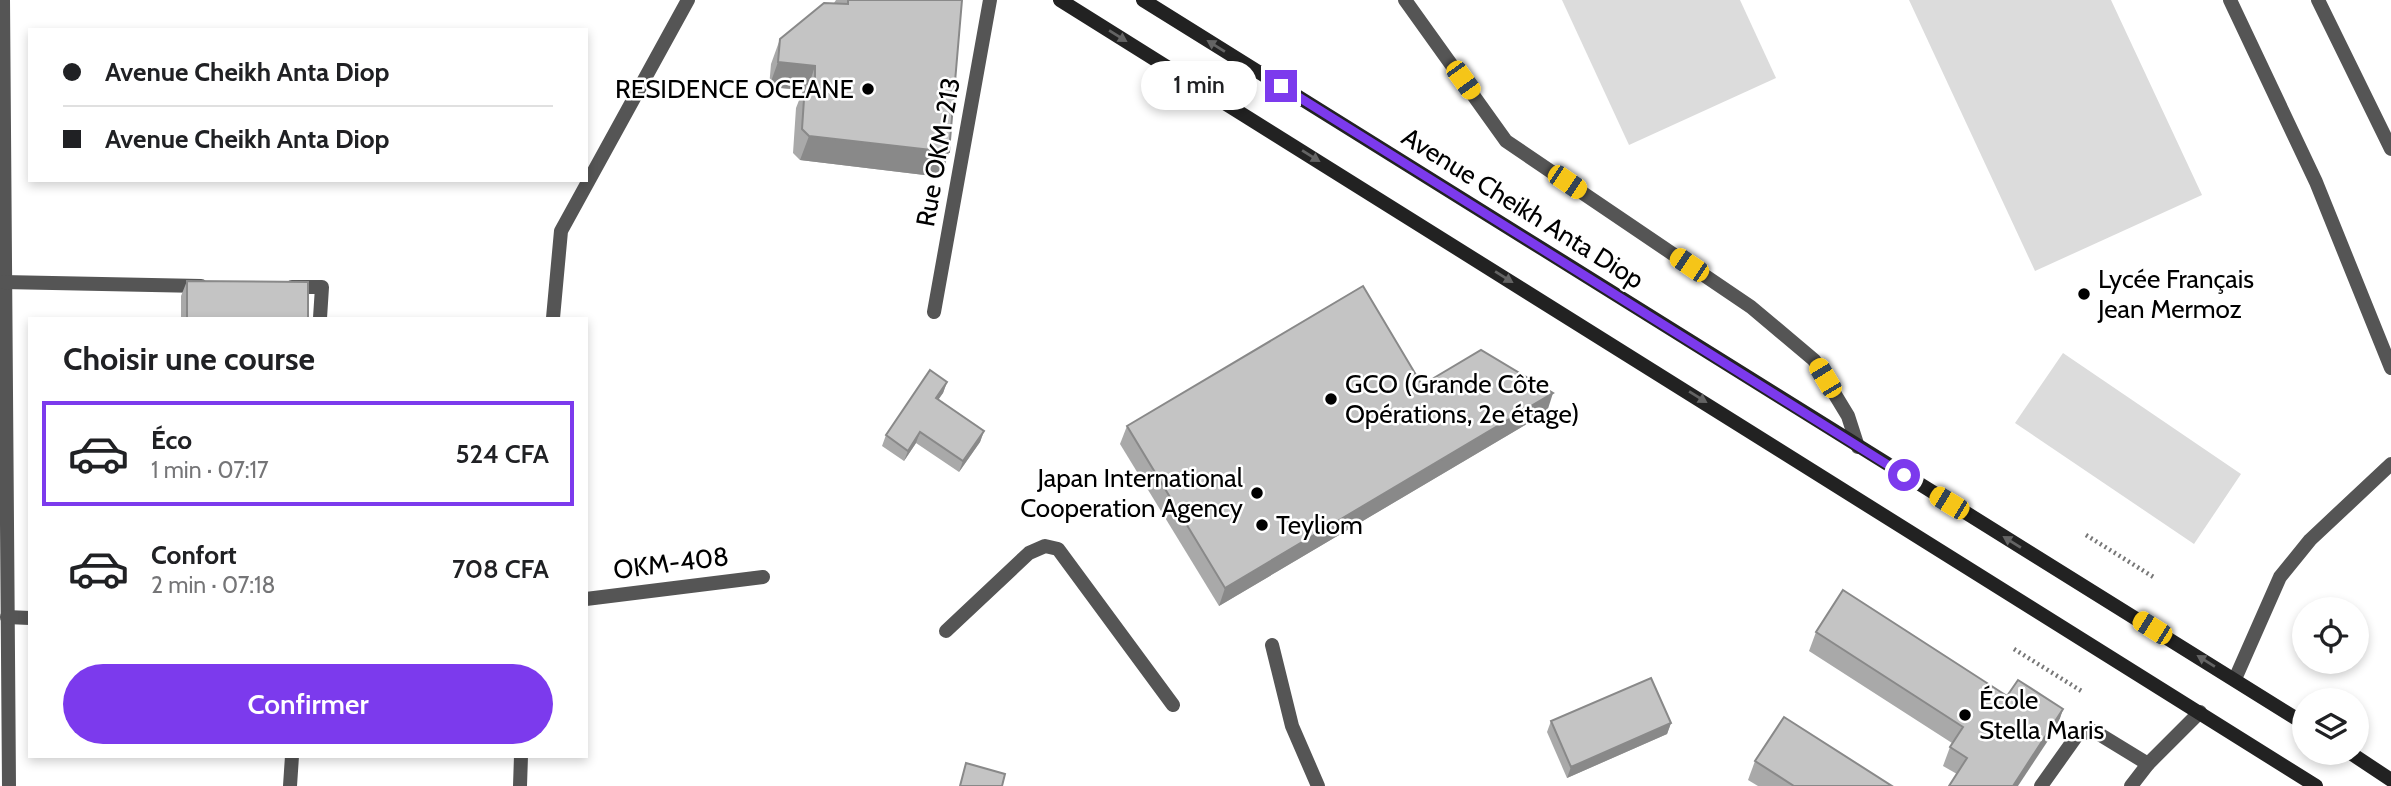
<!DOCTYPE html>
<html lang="fr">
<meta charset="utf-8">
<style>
:root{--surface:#fff;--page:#f2f2f2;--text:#202124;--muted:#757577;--line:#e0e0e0;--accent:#7c3aed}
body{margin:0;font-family:Cabin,sans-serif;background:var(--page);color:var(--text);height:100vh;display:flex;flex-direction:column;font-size:26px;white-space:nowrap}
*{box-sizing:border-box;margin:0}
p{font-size:23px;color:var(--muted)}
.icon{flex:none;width:38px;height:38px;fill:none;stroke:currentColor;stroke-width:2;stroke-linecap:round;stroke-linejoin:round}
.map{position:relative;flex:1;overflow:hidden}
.drawer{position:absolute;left:28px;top:317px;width:560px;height:441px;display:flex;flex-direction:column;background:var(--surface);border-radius:0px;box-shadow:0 4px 10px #0003}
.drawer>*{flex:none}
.guide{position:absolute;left:28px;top:28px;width:560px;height:154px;border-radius:0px;box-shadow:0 4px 10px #0003;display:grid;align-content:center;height:154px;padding:0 35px;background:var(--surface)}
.fabs{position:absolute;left:2292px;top:597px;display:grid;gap:14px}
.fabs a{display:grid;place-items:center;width:77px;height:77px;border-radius:50%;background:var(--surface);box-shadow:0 4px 10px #0003;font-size:35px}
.end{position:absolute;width:32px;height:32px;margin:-16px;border:9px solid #7c3aed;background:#fff;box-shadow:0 0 0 4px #fff}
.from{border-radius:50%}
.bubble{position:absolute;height:49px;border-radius:24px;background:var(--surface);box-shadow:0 4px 10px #0003;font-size:23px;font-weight:600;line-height:49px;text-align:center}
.car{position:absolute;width:21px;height:42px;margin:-21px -10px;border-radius:9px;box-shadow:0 0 5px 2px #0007;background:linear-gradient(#f5c518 24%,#345 0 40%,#f5c518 0 76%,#345 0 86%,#f5c518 0)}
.guide b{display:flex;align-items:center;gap:24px;height:66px;font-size:26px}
.guide b+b{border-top:2px solid var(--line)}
.guide i{width:18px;height:18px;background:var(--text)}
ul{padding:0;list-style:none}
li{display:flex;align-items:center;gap:21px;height:105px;margin:0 14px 10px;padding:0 21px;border:4px solid transparent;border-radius:0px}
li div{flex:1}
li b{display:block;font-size:26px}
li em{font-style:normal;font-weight:600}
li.selected{border-color:var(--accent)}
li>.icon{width:63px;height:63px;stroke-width:1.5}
h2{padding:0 35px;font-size:32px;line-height:84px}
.primary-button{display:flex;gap:14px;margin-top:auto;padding:14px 35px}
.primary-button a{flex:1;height:80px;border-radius:42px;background:var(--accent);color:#fff;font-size:28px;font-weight:600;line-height:80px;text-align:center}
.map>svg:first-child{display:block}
.pitch{fill:#dcdcdc}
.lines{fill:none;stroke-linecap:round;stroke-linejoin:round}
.path{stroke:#777;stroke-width:4.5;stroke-dasharray:2 3.5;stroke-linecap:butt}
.lane{stroke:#555;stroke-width:14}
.street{stroke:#555;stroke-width:14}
.secondary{stroke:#222;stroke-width:14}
.wall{fill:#a9a9a9}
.shaded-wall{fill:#898989}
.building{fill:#c4c4c4;stroke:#898989;stroke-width:2}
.oneway{fill:#646464}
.route{stroke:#7c3aed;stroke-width:9}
.poi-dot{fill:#000;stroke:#fff;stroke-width:2.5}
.labels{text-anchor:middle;stroke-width:5;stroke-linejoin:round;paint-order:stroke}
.poi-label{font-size:26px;fill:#000;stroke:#fff;text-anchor:start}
.street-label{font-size:26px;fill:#000;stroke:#fff}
</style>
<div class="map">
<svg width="2391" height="786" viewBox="0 0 2391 786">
<rect width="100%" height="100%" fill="#fff"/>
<!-- pitch -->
<g class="pitch">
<path d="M1562,0H1740L1776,78L1629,145Z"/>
<path d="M1909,0H2111L2202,195L2035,271Z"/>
<path d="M2063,353L2241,474L2194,544L2015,423Z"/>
</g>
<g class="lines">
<!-- path -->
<g class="path">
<path d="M2086,535L2155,578"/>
<path d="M2014,649L2083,692"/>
</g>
<!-- lane -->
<g class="lane">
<path d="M1405,0L1506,141L1751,307L1814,360L1848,416L1858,447"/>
<path d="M2230,0L2316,182L2391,368"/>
<path d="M2318,0L2391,149"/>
<path d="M946,631L1029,553L1045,546L1058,549L1173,705"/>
<path d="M1272,645L1292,726L1318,786"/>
<path d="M2235,679L2280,577L2310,540L2391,464"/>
<path d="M2041,786L2078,734L2094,731L2148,764L2200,712"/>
<path d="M2131,786L2148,764"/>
</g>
<!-- street -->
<g class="street">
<path d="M3,0L9,786"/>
<path d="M3,282L201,286"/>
<path d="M292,287H322L320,318"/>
<path d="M934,312L990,0"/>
<path d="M553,318L561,231L688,0"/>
<path d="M586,599L763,577"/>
<path d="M7,617L30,618"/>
<path d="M290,786L292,756"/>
<path d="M520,786L521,756"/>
</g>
<!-- secondary -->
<g class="secondary">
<path d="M1060,0L2316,786"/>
<path d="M1143,0L2305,724"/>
<path d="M2349,752L2391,780"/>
</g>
</g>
<!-- wall -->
<g class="wall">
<path d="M836,0H962L941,177L800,160L793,153L796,108L803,90L769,87L771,64L780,39L834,3Z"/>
<path d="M187,281L308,318H181V296Z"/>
<path d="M947,382L943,393L938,399L984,431L980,442L959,472L916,443L904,461L882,446L886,435Z"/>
<path d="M1422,385L1547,412L1219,606L1120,444L1127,426Z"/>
<path d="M1816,632L2007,696L2063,709L2057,727L1957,774L1943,766L1950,747L1952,743L1809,651Z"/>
<path d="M1551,721L1671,723L1667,734L1567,778L1547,732Z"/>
<path d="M1755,761L1892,786H1758L1748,780Z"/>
</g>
<!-- shaded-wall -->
<g class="shaded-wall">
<path d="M778,62L815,66L807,91L805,84L803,90L769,87Z"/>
<path d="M809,136L949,152L941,177L800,160Z"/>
<path d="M947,382L943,393L932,409L936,398Z"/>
<path d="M1553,393L1547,412L1219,606L1225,588Z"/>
<path d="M984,431L980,442L959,472L963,461Z"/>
<path d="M920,432L916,443L904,461L908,451Z"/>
<path d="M2063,709L2057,727L2018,786H2013Z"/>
<path d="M1671,723L1667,734L1567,778L1571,767Z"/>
</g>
<!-- building -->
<g class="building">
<path d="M848,0H962L949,152L809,136L802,129L805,84L815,85V66L778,62L780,39L824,3L848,4Z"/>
<path d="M187,281L308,282V318H187Z"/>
<path d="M1363,286L1422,385L1481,350L1553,393L1225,588L1127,426Z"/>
<path d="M930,370L947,382L936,398L984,431L963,461L920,432L908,451L886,435Z"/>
<path d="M1843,590L2007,696L2018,680L2063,709L2013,786H1949L1967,758L1950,747L1963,727L1816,632Z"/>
<path d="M1651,678L1671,723L1571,767L1551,721Z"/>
<path d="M1784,717L1892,786H1794L1755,761Z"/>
<path d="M966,763L1005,774L1002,786H960Z"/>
</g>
<!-- one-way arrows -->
<defs><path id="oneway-solid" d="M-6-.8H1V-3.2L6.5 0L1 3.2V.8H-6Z" transform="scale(1.75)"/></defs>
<g class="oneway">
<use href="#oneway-solid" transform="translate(1118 36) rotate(32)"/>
<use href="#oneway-solid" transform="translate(1216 46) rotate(-148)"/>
<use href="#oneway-solid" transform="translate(1311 156) rotate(32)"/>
<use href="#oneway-solid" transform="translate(1504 277) rotate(32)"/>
<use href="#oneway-solid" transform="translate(1698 397) rotate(32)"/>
<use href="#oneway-solid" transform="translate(2012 542) rotate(-148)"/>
<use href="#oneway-solid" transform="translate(2206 661) rotate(-148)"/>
</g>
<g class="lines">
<!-- route -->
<path class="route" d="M1281,86L1904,475"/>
</g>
<!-- markers -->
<g class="poi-dot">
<circle cx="868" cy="89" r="7"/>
<circle cx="2084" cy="294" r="7"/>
<circle cx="1331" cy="399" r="7"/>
<circle cx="1257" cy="493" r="7"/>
<circle cx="1262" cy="525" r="7"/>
<circle cx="1965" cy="715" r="7"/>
</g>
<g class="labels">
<!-- poi labels -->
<g class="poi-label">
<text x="854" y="98" text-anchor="end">RESIDENCE OCEANE</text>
<text x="2098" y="288">Lycée Français<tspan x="2098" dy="30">Jean Mermoz</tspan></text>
<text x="1345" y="393">GCO (Grande Côte<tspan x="1345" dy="30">Opérations, 2e étage)</tspan></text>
<text x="1243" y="487" text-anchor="end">Japan International<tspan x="1243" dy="30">Cooperation Agency</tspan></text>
<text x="1276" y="534">Teyliom</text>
<text x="1979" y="709">École<tspan x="1979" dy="30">Stella Maris</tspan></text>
</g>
<!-- street labels -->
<g class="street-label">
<text transform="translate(938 152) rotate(-80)" y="9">Rue OKM-213</text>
<text transform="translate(1523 208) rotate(32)" y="9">Avenue Cheikh Anta Diop</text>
<text transform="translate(671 563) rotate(-7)" y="9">OKM-408</text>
</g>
</g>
</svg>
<div class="fabs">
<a><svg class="icon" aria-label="locate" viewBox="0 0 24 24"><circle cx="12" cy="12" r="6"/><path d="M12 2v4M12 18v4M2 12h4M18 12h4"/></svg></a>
<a><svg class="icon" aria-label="layers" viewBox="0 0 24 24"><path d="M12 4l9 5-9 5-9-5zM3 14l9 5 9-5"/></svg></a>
</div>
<i class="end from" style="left:1904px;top:475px"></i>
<i class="end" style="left:1281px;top:86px"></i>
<div class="bubble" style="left:1141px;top:61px;width:116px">1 min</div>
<i class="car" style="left:1463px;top:80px;rotate:144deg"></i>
<i class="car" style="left:1567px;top:182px;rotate:124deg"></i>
<i class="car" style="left:1689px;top:265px;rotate:304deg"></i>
<i class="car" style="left:1825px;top:378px;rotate:329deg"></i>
<i class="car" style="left:1949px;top:503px;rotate:301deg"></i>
<i class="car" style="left:2152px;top:628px;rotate:302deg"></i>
<div class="guide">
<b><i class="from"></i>Avenue Cheikh Anta Diop</b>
<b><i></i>Avenue Cheikh Anta Diop</b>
</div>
<section class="drawer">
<h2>Choisir une course</h2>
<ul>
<li class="selected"><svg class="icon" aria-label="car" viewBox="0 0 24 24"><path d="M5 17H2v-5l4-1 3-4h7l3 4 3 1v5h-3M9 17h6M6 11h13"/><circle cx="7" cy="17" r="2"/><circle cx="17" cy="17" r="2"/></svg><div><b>Éco</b><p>1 min · 07:17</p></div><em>524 CFA</em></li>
<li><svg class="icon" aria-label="car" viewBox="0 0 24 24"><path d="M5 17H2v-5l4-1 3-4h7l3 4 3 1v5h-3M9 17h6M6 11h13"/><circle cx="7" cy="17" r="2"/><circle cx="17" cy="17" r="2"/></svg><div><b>Confort</b><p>2 min · 07:18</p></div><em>708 CFA</em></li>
</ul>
<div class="primary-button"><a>Confirmer</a></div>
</section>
</div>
